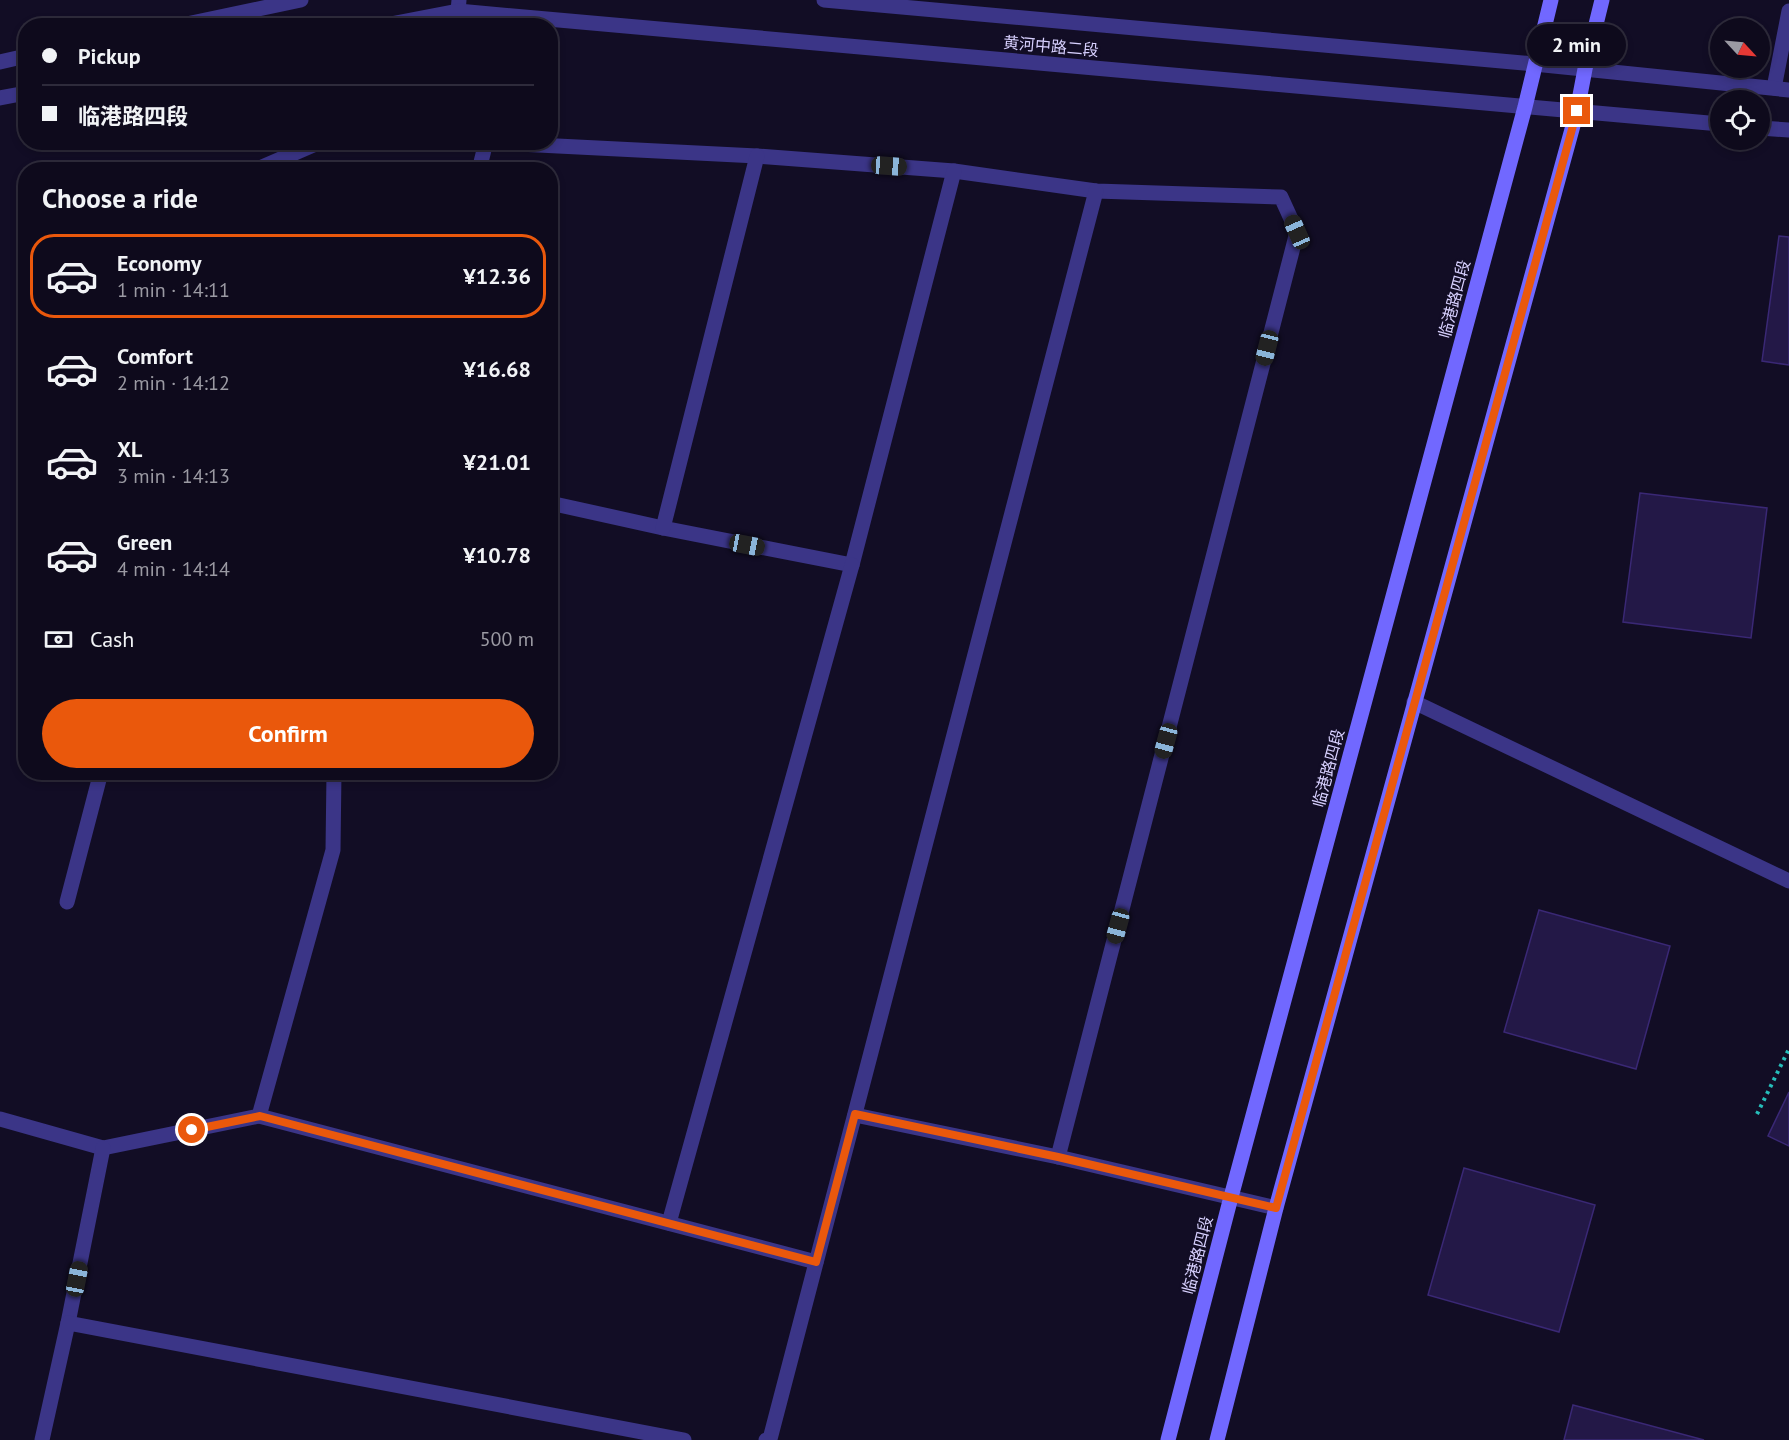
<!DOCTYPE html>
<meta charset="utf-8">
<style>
:root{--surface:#0e0a1c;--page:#171325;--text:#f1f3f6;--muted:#9b9aa3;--line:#2e2b3b;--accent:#ea580c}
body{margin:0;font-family:"PT Sans","Noto Sans SC",sans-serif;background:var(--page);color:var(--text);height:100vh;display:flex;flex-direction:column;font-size:22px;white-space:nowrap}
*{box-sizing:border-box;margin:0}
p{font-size:20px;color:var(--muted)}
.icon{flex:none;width:33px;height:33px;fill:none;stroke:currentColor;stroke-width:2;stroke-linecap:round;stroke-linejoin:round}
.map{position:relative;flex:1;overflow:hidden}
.side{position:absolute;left:18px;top:162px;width:540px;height:618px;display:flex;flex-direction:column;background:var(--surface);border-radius:24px;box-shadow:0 3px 9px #0003,0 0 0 2px var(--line)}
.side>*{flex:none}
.top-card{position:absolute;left:18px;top:18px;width:540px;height:132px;border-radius:24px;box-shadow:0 3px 9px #0003,0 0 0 2px var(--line);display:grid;align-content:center;height:132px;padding:0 24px;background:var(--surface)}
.needle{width:39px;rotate:116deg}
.fabs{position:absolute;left:1710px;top:18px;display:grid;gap:12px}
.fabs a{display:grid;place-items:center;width:60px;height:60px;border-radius:50%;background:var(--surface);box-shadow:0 3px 9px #0003,0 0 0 2px var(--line);font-size:30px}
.end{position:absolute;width:27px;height:27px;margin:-14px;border:8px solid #ea580c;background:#fff;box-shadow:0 0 0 3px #fff}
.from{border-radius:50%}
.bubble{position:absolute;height:42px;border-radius:21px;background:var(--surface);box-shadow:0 3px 9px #0003,0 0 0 2px var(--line);font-size:20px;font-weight:700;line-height:42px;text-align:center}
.car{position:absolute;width:18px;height:36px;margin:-18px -9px;border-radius:8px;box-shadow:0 0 4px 2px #0007;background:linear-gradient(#222 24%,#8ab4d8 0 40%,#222 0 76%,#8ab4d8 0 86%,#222 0)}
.top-card b{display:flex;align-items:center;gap:21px;height:57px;font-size:22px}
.top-card b+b{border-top:2px solid var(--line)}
.top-card i{width:15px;height:15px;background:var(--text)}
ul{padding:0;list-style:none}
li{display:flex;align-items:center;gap:18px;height:84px;margin:0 12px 9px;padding:0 12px;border:3px solid transparent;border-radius:24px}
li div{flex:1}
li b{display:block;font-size:22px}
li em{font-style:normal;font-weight:700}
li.active{border-color:var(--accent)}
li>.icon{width:54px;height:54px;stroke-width:1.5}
h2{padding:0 24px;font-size:27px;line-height:72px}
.pay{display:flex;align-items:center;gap:15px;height:66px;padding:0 24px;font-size:22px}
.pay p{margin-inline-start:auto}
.action{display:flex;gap:12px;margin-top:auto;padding:12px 24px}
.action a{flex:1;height:69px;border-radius:36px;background:var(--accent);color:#fff;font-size:24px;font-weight:700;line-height:69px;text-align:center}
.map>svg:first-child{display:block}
.building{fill:#231847;stroke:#3a2875;stroke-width:1.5}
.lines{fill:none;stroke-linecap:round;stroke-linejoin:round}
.path{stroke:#26beba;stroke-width:4;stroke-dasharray:3 4.5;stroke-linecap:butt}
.minor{stroke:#3b3587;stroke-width:15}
.tertiary{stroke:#3b3587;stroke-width:15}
.secondary{stroke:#7168ff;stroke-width:15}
.route{stroke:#ea580c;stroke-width:8}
.labels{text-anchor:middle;stroke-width:5;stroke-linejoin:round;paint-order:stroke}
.street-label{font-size:16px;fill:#d8d1ff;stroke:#120d25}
</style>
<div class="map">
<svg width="1789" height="1440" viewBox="0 0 1789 1440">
<rect width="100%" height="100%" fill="#120d25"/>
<!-- building -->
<g class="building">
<path d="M1779,236L1789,237V365L1762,361Z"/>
<path d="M1640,493L1767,508L1751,638L1623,622Z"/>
<path d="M1539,910L1670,946L1636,1069L1504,1032Z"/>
<path d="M1789,1092V1146L1768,1136Z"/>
<path d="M1464,1168L1595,1205L1559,1332L1428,1295Z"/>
<path d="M1573,1405L1704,1440H1564Z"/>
</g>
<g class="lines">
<!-- path -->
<path class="path" d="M1757,1114L1789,1049"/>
<!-- minor -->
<g class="minor">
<path d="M459,0L458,11L461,26"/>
<path d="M1774,88L1789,11"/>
<path d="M480,142L757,156L954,171L1096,191L1281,197L1297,232L1058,1157L1276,1208"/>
<path d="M260,170V168L320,142"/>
<path d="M479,170L486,142"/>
<path d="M550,503L663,528L852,565L954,171"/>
<path d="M663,528L757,156"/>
<path d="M1414,702L1789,881"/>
<path d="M67,902L101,772"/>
<path d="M855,1115L1058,1157"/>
<path d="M259,1116L816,1262"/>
<path d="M0,1119L103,1148L259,1116L333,850L334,772"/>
<path d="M669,1223L852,565"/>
<path d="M68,1323L103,1148"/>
<path d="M42,1440L68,1323L684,1440"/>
<path d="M766,1440L770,1439L1096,191"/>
</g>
<!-- tertiary -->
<g class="tertiary">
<path d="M824,0L1534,64L1789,90"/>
<path d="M177,26L301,0"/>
<path d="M380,26L458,11L1720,124"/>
<path d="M0,62L26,56"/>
<path d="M0,98L26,93"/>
<path d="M1760,128L1789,130"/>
</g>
<!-- secondary -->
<g class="secondary">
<path d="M1168,1440L1231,1197L1525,107L1551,0"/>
<path d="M1217,1440L1276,1208L1577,111L1585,69L1602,0"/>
</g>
</g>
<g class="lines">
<!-- route -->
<path class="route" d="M192,1130L260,1116L816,1262L855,1114L1058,1157L1276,1208L1577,111"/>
</g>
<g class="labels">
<!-- street labels -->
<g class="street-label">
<text transform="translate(1051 46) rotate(5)" y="6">黄河中路二段</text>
<text transform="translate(1454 299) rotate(-75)" y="6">临港路四段</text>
<text transform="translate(1328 768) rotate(-75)" y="6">临港路四段</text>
<text transform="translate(1197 1255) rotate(-76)" y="6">临港路四段</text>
</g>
</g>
</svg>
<div class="fabs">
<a><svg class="needle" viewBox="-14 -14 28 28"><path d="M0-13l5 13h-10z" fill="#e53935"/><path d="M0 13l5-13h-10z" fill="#9b9aa3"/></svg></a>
<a><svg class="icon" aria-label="locate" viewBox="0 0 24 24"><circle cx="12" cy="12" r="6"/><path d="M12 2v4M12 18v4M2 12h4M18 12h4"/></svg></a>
</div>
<i class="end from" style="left:192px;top:1130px"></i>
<i class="end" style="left:1577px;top:111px"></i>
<div class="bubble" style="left:1527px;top:24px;width:99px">2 min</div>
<i class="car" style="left:889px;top:166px;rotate:94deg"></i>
<i class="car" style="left:1297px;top:232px;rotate:336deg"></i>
<i class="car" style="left:1267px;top:348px;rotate:194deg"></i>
<i class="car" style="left:747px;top:545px;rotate:101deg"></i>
<i class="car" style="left:1166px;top:741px;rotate:195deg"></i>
<i class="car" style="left:1118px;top:926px;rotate:195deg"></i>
<i class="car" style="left:77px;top:1279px;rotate:11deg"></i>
<div class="top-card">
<b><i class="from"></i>Pickup</b>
<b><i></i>临港路四段</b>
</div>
<section class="side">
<h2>Choose a ride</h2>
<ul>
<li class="active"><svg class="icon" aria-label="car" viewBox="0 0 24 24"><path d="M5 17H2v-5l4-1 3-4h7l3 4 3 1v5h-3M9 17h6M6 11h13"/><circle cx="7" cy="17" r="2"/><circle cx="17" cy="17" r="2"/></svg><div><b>Economy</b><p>1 min · 14:11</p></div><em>¥12.36</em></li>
<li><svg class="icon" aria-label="car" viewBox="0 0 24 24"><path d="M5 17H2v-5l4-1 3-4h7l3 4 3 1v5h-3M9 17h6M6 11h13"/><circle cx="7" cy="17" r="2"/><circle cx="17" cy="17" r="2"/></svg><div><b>Comfort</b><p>2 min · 14:12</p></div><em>¥16.68</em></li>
<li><svg class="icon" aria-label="car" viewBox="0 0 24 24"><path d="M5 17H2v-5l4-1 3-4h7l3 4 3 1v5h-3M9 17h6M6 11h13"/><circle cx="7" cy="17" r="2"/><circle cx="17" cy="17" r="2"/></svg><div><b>XL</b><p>3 min · 14:13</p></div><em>¥21.01</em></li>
<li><svg class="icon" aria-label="car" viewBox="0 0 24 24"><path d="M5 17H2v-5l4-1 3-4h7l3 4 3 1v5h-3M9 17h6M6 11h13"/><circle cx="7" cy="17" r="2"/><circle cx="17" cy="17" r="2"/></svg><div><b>Green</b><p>4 min · 14:14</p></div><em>¥10.78</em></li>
</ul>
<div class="pay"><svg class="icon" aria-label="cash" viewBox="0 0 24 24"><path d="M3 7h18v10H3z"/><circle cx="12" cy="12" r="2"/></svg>Cash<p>500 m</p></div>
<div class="action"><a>Confirm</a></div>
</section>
</div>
